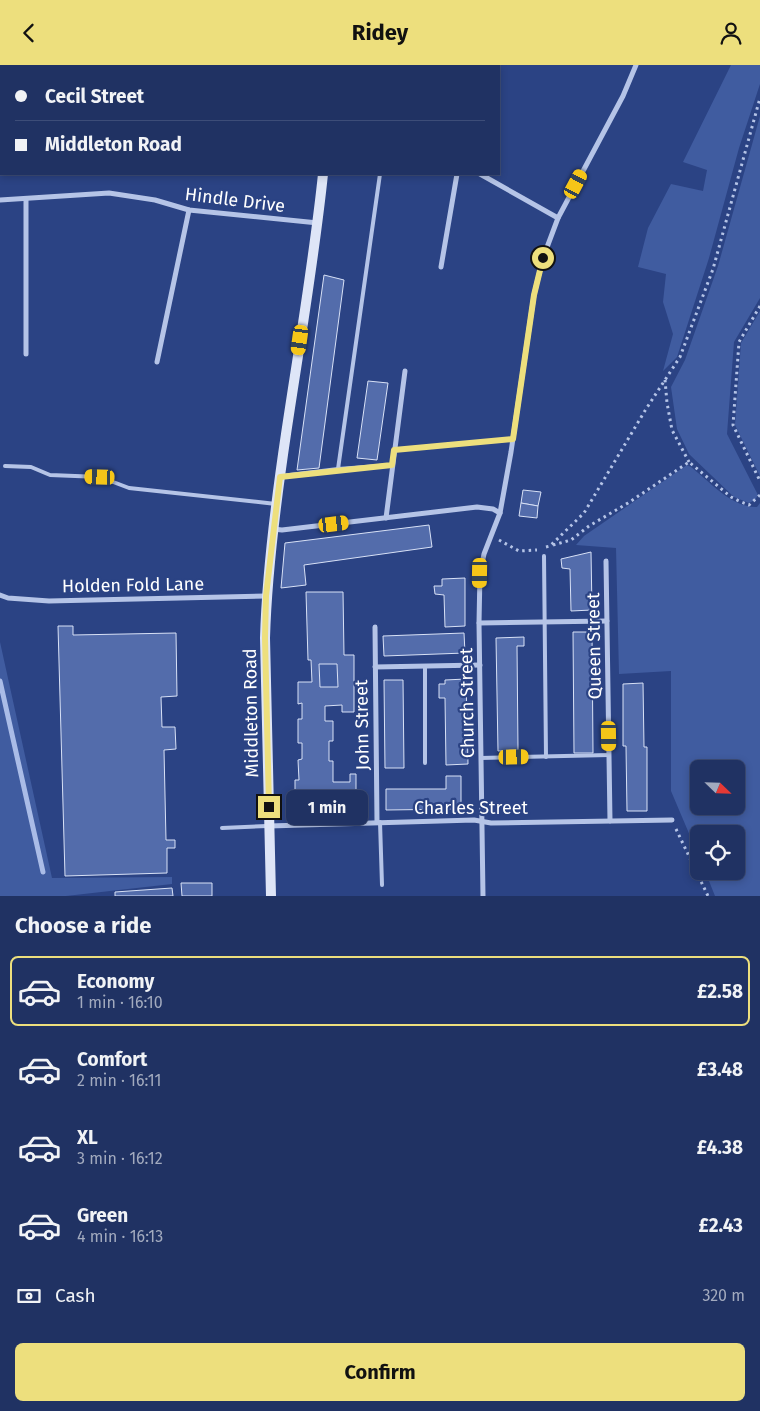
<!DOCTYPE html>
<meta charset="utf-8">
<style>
:root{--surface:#203263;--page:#283a69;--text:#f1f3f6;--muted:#a2aabe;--line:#3d4d78;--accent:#eddf7d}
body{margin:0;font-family:"Fira Sans",sans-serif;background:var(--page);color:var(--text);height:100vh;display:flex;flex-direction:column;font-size:19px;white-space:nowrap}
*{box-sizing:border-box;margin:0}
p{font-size:16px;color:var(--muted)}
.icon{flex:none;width:28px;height:28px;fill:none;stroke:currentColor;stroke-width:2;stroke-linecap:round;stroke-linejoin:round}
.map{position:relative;height:831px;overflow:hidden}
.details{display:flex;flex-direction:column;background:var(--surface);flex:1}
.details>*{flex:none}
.guide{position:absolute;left:0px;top:0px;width:500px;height:110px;box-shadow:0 2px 8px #0003,0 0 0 1px var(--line);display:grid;align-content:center;height:110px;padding:0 15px;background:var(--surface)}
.needle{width:32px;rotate:113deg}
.buttons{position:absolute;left:690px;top:695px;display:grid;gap:10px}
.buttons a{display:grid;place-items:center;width:55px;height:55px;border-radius:8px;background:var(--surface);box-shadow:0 2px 8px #0003,0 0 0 1px var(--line);font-size:25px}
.end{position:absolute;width:22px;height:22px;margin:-11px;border:6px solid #eddf7d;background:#111;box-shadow:0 0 0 2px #111}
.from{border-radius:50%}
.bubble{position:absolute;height:35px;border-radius:8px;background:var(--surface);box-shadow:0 2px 8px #0003,0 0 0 1px var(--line);font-size:16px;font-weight:700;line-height:35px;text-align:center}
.car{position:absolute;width:15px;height:30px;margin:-15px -8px;border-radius:6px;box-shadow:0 0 4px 1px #0007;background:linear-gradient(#f5c518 24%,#345 0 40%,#f5c518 0 76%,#345 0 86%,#f5c518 0)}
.guide b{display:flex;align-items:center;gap:18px;height:48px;font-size:19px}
.guide b+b{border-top:1px solid var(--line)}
.guide i{width:12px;height:12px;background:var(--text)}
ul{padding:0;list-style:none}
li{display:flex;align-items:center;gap:15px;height:70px;margin:0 10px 8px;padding:0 5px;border:2px solid transparent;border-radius:8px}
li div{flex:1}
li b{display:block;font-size:19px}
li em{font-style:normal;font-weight:700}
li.selected{border-color:var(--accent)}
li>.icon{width:45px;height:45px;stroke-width:1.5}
h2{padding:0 15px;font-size:22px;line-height:60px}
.pay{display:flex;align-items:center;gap:12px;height:55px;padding:0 15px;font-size:19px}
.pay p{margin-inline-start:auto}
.primary-button{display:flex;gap:10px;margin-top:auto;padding:10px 15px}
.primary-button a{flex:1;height:58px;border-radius:8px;background:var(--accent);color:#111;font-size:20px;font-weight:700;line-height:58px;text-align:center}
header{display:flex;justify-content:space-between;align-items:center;height:65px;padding:0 15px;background:var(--accent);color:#111;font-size:22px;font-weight:700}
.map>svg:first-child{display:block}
.green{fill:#405ca0;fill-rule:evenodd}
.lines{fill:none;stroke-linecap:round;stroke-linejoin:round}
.stream{stroke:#aabce7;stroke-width:5}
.building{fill:#536cab;stroke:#d8e1f6;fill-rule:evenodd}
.path{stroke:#b5c4e7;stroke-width:3;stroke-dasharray:2.5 4;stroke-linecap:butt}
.service{stroke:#b5c4e7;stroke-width:4}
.minor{stroke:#b5c4e7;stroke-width:5}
.secondary{stroke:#dee5f7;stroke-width:10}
.route{stroke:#eddf7d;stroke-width:6}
.labels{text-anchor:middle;stroke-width:4.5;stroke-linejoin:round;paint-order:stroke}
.street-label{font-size:18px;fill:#fff;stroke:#2b4384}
</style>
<header><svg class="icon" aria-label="back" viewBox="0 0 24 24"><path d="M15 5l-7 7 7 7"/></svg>Ridey<svg class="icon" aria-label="person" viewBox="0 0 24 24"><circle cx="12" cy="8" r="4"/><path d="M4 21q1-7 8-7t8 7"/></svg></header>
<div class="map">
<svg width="760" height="831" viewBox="0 0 760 831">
<rect width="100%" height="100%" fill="#2b4384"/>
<!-- green -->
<g class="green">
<path d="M731,0H760V19L739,83L709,193L677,292L663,306L673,269L663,237L666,209L638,202L648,163L671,119L703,126L707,105L683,97Z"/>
<path d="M760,51V233L734,277L727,369L758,430L755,435L749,438L734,432L689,389L677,364L671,322L685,295L718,201Z"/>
<path d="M760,246V411L735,360L741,278Z"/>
<path d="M687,400L691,402C709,416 732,443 757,442L760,438V831H715L705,806H736V769H699V792L671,726V606L619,609L616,483L576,480L584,471ZM699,704H736V741H699Z"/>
<path d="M0,577L52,813L172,812V819L66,831H0Z"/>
<path d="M319,599H337L338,622H320Z"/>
</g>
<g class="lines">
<!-- stream -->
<path class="stream" d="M0,616L43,807"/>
</g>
<!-- building -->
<g class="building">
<path d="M95,0H164L165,1H95Z"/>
<path d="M324,210L344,215L319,403L297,405Z"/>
<path d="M368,316L388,318L377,395L357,393Z"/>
<path d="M523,425L541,427L538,441L521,438Z"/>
<path d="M521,438L538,441L537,453L519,451Z"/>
<path d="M429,460L432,482L304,500L306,520L281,523L285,478Z"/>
<path d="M591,487L592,545L571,546L570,504L562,503L561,494Z"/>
<path d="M465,513V561L445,562L444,530L435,529L434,521H442V514Z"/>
<path d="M306,527H343L344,590H354V647H342V640L325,641V656H333V676H329V696H333V717H350V709H356V734L336,735V730H315V734H295V715H299L298,695L302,694V678H298V654H302V638L298,639V617H312L311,595H308ZM319,599H337L338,622H320Z"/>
<path d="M58,561H73V570L176,568L177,631L161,632L162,662H175L176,684L164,685L166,775H175V783H167V808L65,811Z"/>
<path d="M573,567H592L593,688H574Z"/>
<path d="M464,568L465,588L384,591L383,571Z"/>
<path d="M524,572V581H517L518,685L498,686L496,573Z"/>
<path d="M466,614L468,699L446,700L445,633H439V619H445V615Z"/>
<path d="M384,615H403L404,703H385Z"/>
<path d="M643,618L644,682H647V746H627L626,681H623V619Z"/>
<path d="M446,711H461V744L386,745V724H446Z"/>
<path d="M181,818H212V831H182Z"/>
<path d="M172,823L173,831H115V827Z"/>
</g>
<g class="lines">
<!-- path -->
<g class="path">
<path d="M760,241L739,277L733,360L760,416"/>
<path d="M665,315L667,338L672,365L689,397"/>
<path d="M499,475L519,486L537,485"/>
<path d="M553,480L571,475L589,461L628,438L689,397L731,432L739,436L749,440L760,430"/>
<path d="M546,482L550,481L584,448L646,344L680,292L713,204L760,33"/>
<path d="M676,764L708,831"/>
</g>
<!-- service -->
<g class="service">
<path d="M0,46L1,45"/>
<path d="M380,109L338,404L392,400"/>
<path d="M395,385L513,374"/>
<path d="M5,401L31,402L50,410L100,412L129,423L276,439"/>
<path d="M281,411L338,404"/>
<path d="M544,491L546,692"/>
<path d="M425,601V698"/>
<path d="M481,693L609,690"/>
<path d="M380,757L382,820"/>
<path d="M222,763L267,761"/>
</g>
<!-- minor -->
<g class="minor">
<path d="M459,1V0"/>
<path d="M480,109L558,153"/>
<path d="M0,135L109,128L155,135L189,145L318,158"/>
<path d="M441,202L457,109"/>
<path d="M26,289V134"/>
<path d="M157,297L189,145"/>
<path d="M386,453L405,306"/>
<path d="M273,464L282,465L477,442L493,444L500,448"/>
<path d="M606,496L610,756"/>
<path d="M0,530L8,533L49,536L266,531"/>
<path d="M479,558L607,556"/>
<path d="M375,562L377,757"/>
<path d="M375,602L480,600"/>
<path d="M269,761L474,755L491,758L672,755"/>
<path d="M483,831L479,558L480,508L484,489L500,448L511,387L534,230L543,193L558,153L623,31L636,0"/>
</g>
<!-- secondary -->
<g class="secondary">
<path d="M326,0V1"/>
<path d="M271,831L265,573C267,504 276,436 286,369C299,282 314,196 323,109"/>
</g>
</g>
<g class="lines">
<!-- route -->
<path class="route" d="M269,742L265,573L266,531L280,412L392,400L394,385L513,374L534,230L543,193"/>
</g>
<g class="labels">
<!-- street labels -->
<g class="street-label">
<text transform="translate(235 135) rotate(7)" y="6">Hindle Drive</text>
<text transform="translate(133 520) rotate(-1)" y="6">Holden Fold Lane</text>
<text transform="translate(594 581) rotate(-91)" y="6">Queen Street</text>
<text transform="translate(467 638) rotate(-91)" y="6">Church Street</text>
<text transform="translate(251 648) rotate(-91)" y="6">Middleton Road</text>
<text transform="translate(362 660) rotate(-91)" y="6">John Street</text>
<text x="471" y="749">Charles Street</text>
</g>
</g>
</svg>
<div class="buttons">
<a><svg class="needle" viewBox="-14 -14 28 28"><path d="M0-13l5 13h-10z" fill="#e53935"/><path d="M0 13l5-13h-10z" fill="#a2aabe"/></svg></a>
<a><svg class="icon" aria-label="locate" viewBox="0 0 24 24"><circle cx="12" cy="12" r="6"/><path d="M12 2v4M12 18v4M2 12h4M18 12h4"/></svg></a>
</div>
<i class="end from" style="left:543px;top:193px"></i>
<i class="end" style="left:269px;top:742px"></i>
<div class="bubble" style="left:286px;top:725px;width:82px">1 min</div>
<i class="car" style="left:576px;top:119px;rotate:28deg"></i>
<i class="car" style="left:300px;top:275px;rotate:188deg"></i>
<i class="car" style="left:100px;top:412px;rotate:272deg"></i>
<i class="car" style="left:334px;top:459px;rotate:83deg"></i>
<i class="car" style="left:480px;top:508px;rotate:181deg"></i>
<i class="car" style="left:609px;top:671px;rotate:179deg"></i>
<i class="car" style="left:514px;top:692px;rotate:89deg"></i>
<div class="guide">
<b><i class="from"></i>Cecil Street</b>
<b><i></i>Middleton Road</b>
</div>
</div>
<section class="details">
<h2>Choose a ride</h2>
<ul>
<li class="selected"><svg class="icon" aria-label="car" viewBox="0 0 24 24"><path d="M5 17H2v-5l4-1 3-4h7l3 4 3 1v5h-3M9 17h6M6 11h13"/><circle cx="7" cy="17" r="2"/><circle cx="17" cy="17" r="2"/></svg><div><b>Economy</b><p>1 min · 16:10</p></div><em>£2.58</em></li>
<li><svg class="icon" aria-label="car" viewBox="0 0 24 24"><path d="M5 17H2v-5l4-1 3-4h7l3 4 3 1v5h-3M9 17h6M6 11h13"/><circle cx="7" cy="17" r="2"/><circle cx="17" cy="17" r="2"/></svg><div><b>Comfort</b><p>2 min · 16:11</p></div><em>£3.48</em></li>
<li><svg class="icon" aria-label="car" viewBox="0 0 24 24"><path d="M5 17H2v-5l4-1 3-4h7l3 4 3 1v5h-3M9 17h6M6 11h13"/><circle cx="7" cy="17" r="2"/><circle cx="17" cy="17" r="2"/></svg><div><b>XL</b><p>3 min · 16:12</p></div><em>£4.38</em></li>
<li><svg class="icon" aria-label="car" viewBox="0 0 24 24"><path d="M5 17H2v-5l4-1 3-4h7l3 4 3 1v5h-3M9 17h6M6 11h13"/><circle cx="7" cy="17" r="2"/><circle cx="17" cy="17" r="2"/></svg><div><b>Green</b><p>4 min · 16:13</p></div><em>£2.43</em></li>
</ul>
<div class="pay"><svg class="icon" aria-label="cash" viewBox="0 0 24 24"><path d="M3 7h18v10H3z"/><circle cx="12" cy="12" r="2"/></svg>Cash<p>320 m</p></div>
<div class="primary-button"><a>Confirm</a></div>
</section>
